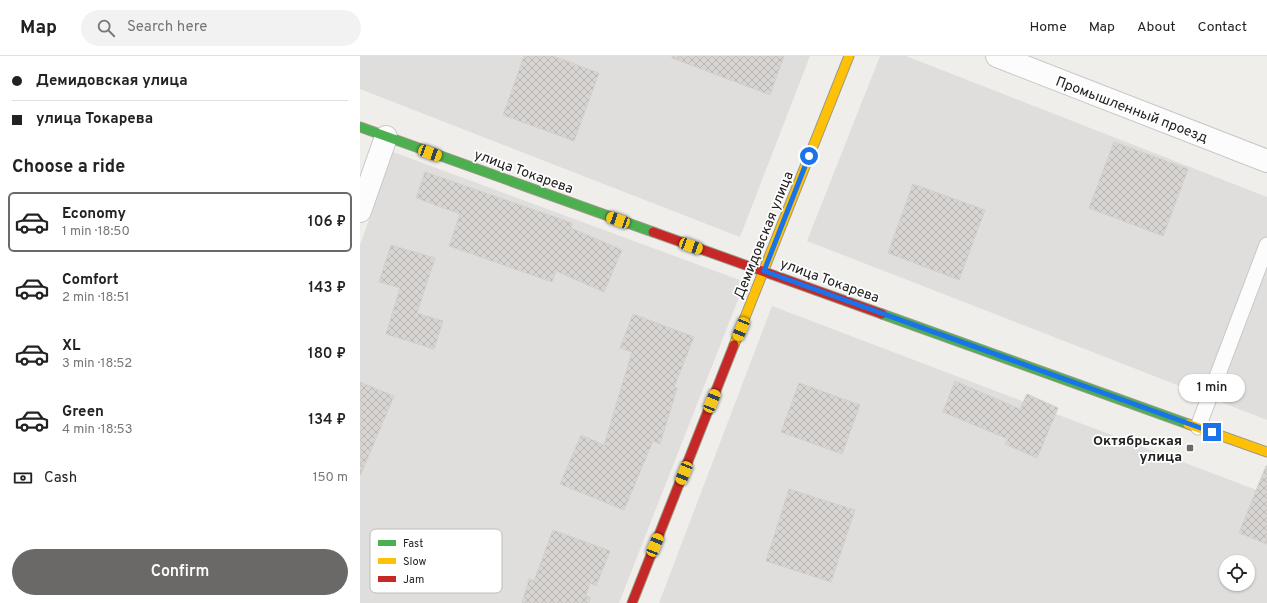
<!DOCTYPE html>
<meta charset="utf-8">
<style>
:root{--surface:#fff;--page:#f2f2f2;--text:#222;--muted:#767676;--line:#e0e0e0;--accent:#6a6968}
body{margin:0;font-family:Overpass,sans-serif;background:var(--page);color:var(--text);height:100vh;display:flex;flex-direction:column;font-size:15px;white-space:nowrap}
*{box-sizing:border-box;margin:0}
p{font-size:13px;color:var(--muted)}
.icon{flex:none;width:22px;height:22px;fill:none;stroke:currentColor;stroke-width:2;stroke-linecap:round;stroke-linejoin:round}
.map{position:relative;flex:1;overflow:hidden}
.details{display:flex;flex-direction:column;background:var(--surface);width:360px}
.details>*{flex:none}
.top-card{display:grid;align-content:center;height:88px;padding:0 12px;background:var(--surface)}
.tools{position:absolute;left:859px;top:499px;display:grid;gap:8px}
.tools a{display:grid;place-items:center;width:36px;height:36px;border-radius:50%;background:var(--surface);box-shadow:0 1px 3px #0004;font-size:20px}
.end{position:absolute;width:18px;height:18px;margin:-9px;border:5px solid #1a73e8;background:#fff;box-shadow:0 0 0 2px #fff}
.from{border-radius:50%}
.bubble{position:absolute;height:28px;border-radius:14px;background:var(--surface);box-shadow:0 1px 3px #0004;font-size:13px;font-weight:600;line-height:28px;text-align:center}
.car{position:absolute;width:12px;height:24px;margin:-12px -6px;border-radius:5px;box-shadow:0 0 3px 1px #0007;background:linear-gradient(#f5c518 24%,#345 0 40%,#f5c518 0 76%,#345 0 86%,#f5c518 0)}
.top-card b{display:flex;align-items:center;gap:14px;height:38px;font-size:15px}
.top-card b+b{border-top:1px solid var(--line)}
.top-card i{width:10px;height:10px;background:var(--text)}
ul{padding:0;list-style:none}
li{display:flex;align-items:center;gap:12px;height:60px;margin:0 8px 6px;padding:0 4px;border:2px solid transparent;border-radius:6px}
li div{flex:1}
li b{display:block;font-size:15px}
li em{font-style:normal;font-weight:600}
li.selected{border-color:var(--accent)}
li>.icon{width:36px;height:36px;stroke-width:1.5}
h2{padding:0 12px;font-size:18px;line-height:48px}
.pay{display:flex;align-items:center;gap:10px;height:44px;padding:0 12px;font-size:15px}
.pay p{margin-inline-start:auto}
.cta{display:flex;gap:8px;margin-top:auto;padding:8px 12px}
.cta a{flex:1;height:46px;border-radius:24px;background:var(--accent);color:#fff;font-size:16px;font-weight:600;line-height:46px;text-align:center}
header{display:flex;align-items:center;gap:24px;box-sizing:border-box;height:56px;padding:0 20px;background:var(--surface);border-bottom:1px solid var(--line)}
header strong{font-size:19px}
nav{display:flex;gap:22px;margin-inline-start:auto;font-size:14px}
.search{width:280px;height:36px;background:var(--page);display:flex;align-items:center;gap:10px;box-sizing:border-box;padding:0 14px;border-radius:22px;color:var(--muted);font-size:15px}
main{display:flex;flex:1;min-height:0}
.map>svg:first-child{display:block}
.residential{fill:#dfdedc;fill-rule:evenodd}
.building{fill:url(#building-cross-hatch);stroke:#d3d0cc}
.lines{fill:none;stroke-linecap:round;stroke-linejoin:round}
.lane-casing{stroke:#c9c8c7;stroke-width:17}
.street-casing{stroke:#c9c8c7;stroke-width:24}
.fast-casing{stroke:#999a82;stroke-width:11}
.slow-casing{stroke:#999a82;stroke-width:11}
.jam-casing{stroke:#999a82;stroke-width:11}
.lane{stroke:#fdfcfc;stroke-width:15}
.street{stroke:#fdfcfc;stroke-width:22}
.fast{stroke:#4caf50;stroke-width:9}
.slow{stroke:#ffc107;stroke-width:9}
.jam{stroke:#c62828;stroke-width:9}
.route{stroke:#1a73e8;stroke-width:5}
.poi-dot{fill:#6a6968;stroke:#fff;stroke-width:1.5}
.labels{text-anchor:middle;stroke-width:3.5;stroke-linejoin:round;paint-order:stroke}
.street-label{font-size:14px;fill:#222;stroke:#fff}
.poi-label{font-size:14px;font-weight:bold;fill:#222;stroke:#fff;text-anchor:end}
.key{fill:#fff;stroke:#bdbdbd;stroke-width:1}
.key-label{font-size:11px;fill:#222}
</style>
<header>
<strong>Map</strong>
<div class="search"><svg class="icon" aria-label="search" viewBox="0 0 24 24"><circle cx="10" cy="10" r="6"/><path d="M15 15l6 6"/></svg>Search here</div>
<nav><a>Home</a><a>Map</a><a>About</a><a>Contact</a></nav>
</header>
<main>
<section class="details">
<div class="top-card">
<b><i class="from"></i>Демидовская улица</b>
<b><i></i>улица Токарева</b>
</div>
<h2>Choose a ride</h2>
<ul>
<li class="selected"><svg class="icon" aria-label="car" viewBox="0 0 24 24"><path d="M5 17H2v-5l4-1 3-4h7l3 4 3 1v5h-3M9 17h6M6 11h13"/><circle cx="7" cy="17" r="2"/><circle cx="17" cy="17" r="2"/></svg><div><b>Economy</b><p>1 min · 18:50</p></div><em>106 ₽</em></li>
<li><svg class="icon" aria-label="car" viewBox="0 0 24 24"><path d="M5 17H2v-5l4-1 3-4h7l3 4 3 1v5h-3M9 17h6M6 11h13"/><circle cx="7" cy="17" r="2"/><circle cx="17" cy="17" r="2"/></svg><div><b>Comfort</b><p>2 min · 18:51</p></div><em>143 ₽</em></li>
<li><svg class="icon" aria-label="car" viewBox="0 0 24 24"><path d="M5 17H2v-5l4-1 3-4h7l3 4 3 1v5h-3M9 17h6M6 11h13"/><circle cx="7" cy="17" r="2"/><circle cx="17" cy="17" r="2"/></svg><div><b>XL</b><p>3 min · 18:52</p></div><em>180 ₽</em></li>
<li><svg class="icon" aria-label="car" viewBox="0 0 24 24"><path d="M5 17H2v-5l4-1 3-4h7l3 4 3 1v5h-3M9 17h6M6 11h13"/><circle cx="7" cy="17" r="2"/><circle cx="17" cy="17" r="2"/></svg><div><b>Green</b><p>4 min · 18:53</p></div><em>134 ₽</em></li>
</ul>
<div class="pay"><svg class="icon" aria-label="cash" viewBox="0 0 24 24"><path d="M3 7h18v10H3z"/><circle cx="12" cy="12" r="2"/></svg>Cash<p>150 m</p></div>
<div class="cta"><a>Confirm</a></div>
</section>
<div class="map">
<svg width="907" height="547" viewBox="0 0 907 547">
<defs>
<pattern id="building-cross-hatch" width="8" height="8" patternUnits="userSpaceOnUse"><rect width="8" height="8" fill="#d7d4d2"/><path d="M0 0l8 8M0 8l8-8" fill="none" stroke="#b8b6b4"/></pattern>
</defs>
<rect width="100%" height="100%" fill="#f0eeeb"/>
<!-- residential -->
<g class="residential">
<path d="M0,0H450L380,181L0,33Z"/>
<path d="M520,0H546L907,141V364L447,185Z"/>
<path d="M33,96L385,226L259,547H0V189Z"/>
<path d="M412,250L907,438V547H299ZM866,506H888V528H866Z"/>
</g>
<!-- building -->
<g class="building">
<path d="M164,0H193L239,17L214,85L143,59Z"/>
<path d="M312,0H424L410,39L312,2Z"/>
<path d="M754,86L828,113L803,180L729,152Z"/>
<path d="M65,116L212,167L211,172L262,194L244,236L196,215L192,226L89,190L100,158L56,142Z"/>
<path d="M553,128L625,154L599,224L528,197Z"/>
<path d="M31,189L75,202L57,257L83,265L74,293L26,278L40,232L19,226Z"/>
<path d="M273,258L334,281L314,331L317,332L300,388L293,385L264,454L200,428L221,379L244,389L272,296L260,292Z"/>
<path d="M595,325L660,353L667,338L698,352L677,402L645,388L648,383L583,356Z"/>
<path d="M0,326L34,340L0,420Z"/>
<path d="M439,327L500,349L482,398L421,376Z"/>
<path d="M906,410H907V488L879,477Z"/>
<path d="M429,433L495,454L471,526L406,505Z"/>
<path d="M193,474L250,495L236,530L230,527L226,540L230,541L229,547H162L169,523L174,525Z"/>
</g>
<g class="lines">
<defs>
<path id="lane" d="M838,371L907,189"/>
<g id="street">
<path d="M637,0L907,105"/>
<path d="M0,155L26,81"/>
</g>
<g id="fast">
<path d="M0,71L293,176"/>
<path d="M522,258L828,368"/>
</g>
<g id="slow">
<path d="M374,289L489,0"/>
<path d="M828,368L907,396"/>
</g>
<g id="jam">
<path d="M293,176L522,258"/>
<path d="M272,547L374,289"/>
</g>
</defs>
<!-- lane casing -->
<use href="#lane" class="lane-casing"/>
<!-- street casing -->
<use href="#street" class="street-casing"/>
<!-- fast casing -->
<use href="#fast" class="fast-casing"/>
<!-- slow casing -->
<use href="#slow" class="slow-casing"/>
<!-- jam casing -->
<use href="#jam" class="jam-casing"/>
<!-- lane -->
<use href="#lane" class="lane"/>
<!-- street -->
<use href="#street" class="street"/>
<!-- fast -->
<use href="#fast" class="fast"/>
<!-- slow -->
<use href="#slow" class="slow"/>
<!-- jam -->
<use href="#jam" class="jam"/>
</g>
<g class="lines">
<!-- route -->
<path class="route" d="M449,100L404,215L852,376"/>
</g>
<!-- markers -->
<rect class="poi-dot" x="826" y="388" width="8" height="8" rx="2"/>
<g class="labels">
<!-- street labels -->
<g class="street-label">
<text transform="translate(772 53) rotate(21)" y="5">Промышленный проезд</text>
<text transform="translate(164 115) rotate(20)" y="5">улица Токарева</text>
<text transform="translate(403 179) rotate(-68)" y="5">Демидовская улица</text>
<text transform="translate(470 224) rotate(20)" y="5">улица Токарева</text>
</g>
<!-- poi labels -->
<g class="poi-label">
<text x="822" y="389">Октябрьская<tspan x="822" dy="16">улица</tspan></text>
</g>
</g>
<!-- legend -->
<rect x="10" y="473" width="132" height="64" rx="6" class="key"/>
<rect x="18" y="484" width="18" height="6" fill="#4caf50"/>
<rect x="18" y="502" width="18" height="6" fill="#ffc107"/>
<rect x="18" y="520" width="18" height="6" fill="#c62828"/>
<g class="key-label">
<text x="43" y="491">Fast</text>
<text x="43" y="509">Slow</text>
<text x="43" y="527">Jam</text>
</g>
</svg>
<div class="tools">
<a><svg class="icon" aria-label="locate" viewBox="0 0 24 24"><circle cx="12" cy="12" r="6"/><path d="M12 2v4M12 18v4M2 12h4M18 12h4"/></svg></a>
</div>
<i class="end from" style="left:449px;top:100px"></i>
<i class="end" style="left:852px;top:376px"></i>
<div class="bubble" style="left:819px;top:318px;width:66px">1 min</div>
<i class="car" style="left:70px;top:97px;rotate:110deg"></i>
<i class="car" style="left:258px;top:164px;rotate:290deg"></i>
<i class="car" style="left:331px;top:190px;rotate:110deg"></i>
<i class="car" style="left:381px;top:273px;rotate:202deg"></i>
<i class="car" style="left:352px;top:345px;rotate:22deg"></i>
<i class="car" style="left:324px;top:417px;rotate:202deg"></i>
<i class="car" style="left:295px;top:489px;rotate:22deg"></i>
</div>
</main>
